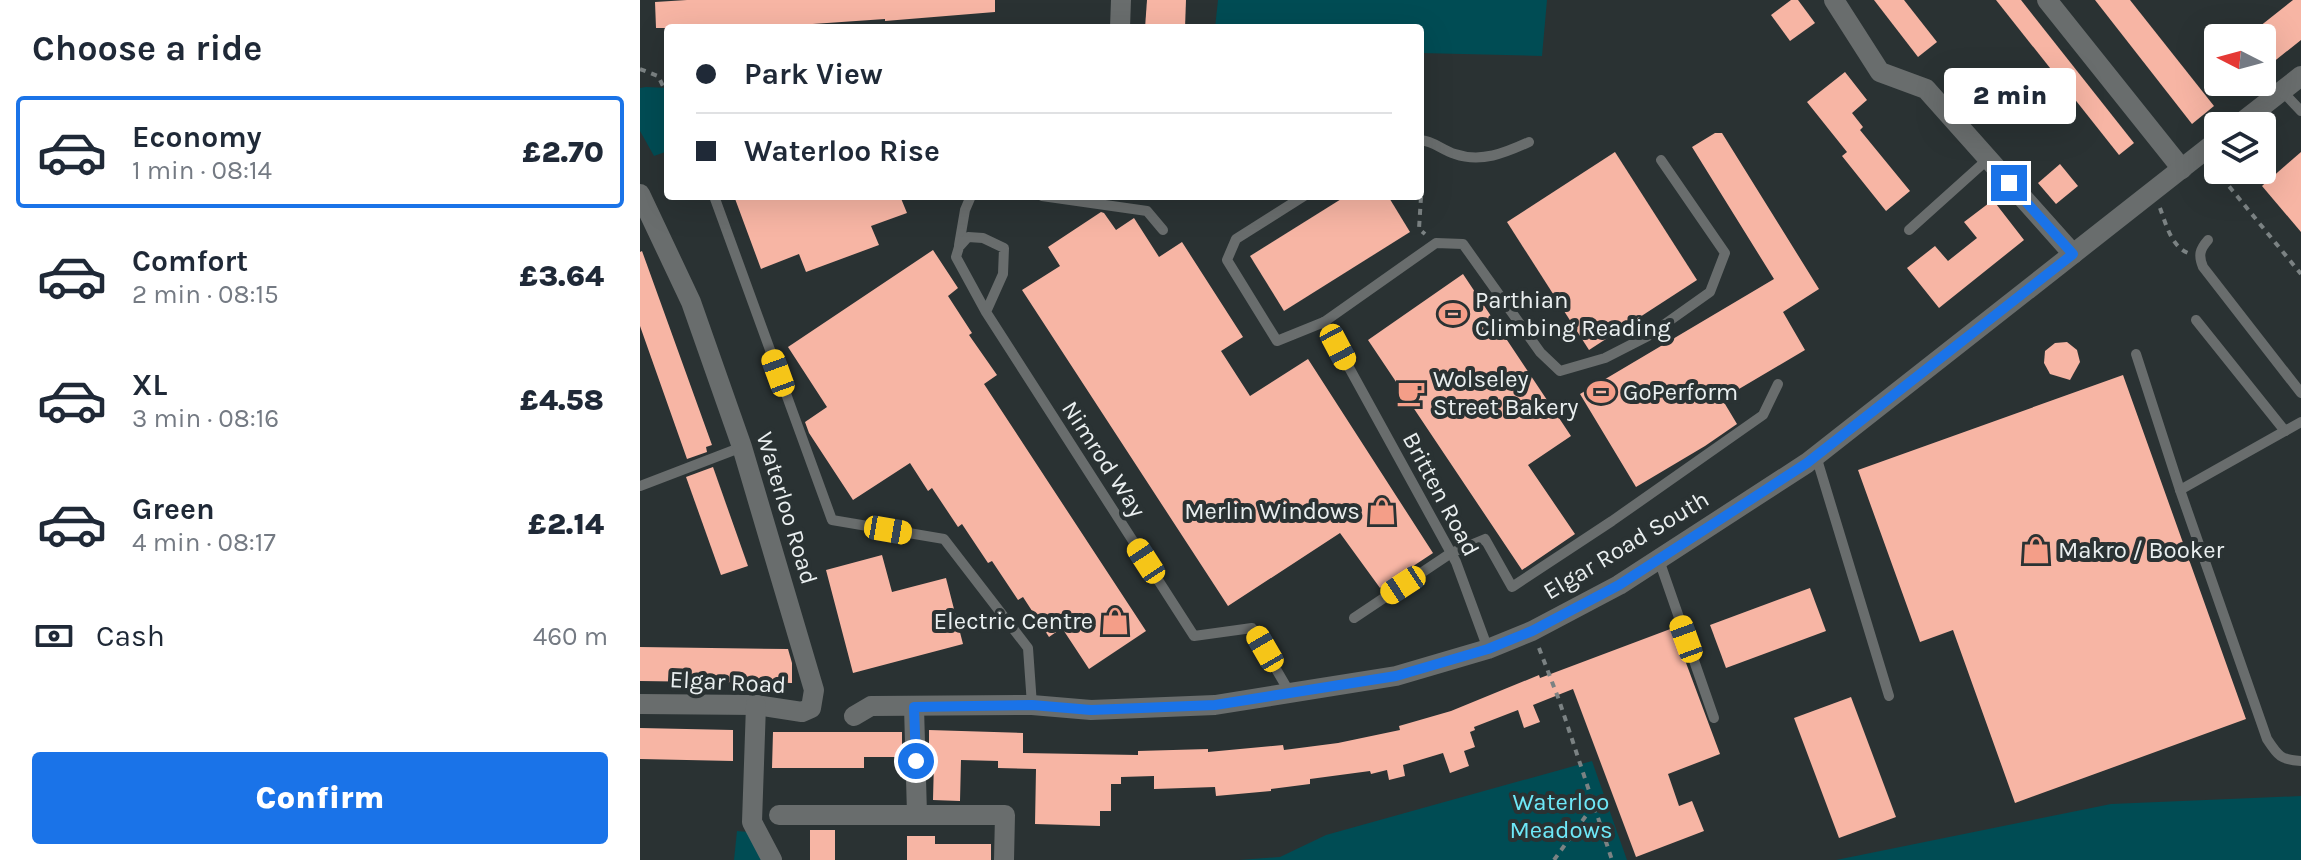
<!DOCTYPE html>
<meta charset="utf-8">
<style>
:root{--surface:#fff;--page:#f6f6f7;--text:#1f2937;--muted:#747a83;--line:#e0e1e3;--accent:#1a73e8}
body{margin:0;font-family:Karla,sans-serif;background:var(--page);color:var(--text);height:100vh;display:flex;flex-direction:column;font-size:30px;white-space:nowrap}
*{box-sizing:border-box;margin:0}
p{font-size:26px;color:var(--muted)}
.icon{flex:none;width:44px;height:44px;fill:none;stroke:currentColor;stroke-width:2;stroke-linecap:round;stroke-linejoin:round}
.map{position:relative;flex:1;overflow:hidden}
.details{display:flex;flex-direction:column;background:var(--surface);width:640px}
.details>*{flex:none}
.top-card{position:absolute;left:24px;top:24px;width:760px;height:176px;border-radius:8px;box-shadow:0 8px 32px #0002;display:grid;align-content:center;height:176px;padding:0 32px;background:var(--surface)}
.needle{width:52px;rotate:276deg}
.fabs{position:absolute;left:1564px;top:24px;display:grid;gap:16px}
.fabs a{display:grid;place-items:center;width:72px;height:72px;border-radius:8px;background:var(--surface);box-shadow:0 8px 32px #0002;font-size:40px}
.end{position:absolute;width:36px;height:36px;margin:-18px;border:10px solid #1a73e8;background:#fff;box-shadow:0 0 0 4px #fff}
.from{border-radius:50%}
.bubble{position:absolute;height:56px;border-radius:8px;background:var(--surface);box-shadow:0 8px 32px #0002;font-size:26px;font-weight:800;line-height:56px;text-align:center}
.car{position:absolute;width:24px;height:48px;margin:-24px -12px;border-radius:10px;box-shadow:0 0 6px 2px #0007;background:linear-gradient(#f5c518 24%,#345 0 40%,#f5c518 0 76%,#345 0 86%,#f5c518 0)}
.top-card b{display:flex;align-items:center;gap:28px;height:76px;font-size:30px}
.top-card b+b{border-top:2px solid var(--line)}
.top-card i{width:20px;height:20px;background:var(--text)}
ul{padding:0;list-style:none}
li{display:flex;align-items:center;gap:24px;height:112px;margin:0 16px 12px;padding:0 16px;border:4px solid transparent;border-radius:8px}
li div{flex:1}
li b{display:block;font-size:30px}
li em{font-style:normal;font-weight:800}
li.selected{border-color:var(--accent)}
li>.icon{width:72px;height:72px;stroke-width:1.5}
h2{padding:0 32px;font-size:36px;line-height:96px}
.pay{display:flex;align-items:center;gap:20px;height:88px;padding:0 32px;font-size:30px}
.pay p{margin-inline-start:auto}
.cta{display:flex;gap:16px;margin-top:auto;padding:16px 32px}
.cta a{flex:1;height:92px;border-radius:8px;background:var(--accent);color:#fff;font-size:32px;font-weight:800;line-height:92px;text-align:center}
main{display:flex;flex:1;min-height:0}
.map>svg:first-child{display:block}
.green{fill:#004c54}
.building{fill:#f7b5a4}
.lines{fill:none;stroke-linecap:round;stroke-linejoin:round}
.path{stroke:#7b8283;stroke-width:4;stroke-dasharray:6 6;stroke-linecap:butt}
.lane{stroke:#696d6d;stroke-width:10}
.street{stroke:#696d6d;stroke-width:20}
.route{stroke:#1a73e8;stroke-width:10}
.labels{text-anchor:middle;stroke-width:8;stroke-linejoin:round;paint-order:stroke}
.poi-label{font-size:24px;fill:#eaeff0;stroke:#2a3233;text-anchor:start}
.street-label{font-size:24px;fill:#eaeff0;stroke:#2a3233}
.park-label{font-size:24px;fill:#6ee8f8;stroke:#2a3233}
</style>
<main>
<section class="details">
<h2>Choose a ride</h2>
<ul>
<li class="selected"><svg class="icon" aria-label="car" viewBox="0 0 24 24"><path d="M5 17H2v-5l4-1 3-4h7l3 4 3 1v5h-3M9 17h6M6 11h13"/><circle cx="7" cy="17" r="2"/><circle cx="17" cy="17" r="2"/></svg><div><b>Economy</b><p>1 min · 08:14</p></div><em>£2.70</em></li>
<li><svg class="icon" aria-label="car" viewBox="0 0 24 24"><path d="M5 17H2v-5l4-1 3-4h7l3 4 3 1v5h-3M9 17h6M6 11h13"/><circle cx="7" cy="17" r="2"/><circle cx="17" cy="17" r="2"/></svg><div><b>Comfort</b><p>2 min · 08:15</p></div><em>£3.64</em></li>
<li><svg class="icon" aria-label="car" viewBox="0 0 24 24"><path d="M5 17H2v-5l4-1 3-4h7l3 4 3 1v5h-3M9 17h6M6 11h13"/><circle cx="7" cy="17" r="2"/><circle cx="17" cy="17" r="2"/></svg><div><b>XL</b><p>3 min · 08:16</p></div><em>£4.58</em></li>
<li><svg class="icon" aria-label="car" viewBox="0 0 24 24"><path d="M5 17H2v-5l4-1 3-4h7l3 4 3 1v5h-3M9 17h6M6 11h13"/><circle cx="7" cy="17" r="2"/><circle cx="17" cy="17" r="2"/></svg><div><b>Green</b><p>4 min · 08:17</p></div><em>£2.14</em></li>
</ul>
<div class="pay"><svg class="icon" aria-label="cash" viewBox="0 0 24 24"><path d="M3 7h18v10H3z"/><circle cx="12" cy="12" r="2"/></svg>Cash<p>460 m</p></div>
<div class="cta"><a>Confirm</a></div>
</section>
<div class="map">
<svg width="1661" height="860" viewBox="0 0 1661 860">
<rect width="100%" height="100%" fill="#2a3233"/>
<!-- green -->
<g class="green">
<path d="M578,0H907L902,56L780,53V28H575Z"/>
<path d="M6,87L28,88V151L14,156L0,131V88Z"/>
<path d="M952,761L987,860H599L640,857L686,835Z"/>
<path d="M1661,796V860H1196L1471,804Z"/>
<path d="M97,831L108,832L122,860H94Z"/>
</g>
<!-- building -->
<g class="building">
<path d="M47,0H355V12L245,21V19L114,28H16L15,2Z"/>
<path d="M507,0H546L545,28H505Z"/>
<path d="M1151,0H1158L1175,23L1150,41L1131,15Z"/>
<path d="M1234,0H1264L1297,42L1278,57Z"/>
<path d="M1356,0H1381L1494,143L1479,155Z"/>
<path d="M1455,0H1490L1574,106L1552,124Z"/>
<path d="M1653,0H1661V40L1622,71V38H1605Z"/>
<path d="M1205,72L1227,100L1212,113L1223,127L1220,130L1270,191L1246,211L1202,156L1207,152L1167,102Z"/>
<path d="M1354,77L1370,96L1346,117L1330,97Z"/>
<path d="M1075,133H1082L1179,289L1143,312L1165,350L1082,399L1097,424L1065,446L996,487L940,394L1134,279L1052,147Z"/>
<path d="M975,152L1057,280L949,350L867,222Z"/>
<path d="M1661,152V232L1622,186Z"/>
<path d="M1420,164L1438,186L1416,204L1398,183Z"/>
<path d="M94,196H260L267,213L231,226L239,245L166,272L159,254L121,269Z"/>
<path d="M706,196H748L770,232L644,311L610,256Z"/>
<path d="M1353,200L1384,240L1299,308L1267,268L1295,246L1308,261L1337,238L1324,222Z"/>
<path d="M461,212L464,213L476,230L494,218L519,257L542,242L603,337L581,351L610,396L668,359L793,553L740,588L700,533L588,606L382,290L420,266L408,247Z"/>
<path d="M293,250L318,288L308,296L332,333L329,335L357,375L344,384L506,631L449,669L422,628L409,637L383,597L378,600L352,561L348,563L322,524L318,527L292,488L288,491L270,463L213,500L169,433L165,422L187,407L148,347Z"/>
<path d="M2,251L72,445L66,447L67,452L47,459L0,326V252Z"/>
<path d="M823,274L931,436L888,465L935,534L882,570L728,340Z"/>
<path d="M1427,342L1437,350L1440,362L1430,380L1410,374L1404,363L1405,351L1415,343Z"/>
<path d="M1483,375L1606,719L1375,803L1313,630L1280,642L1218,470Z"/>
<path d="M73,467L108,566L81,575L46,477Z"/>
<path d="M242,555L252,592L306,578L323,644L213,673L186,570Z"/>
<path d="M1170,588L1186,631L1086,668L1070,625Z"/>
<path d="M1033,628L1080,754L1028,774L1039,806L1052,801L1064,831L996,857L933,689L893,705L900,722L884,728L878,710L834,727L835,730L830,732L835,747L824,751L829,766L810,773L803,753L763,765L765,776L749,780L747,770L731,774L730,771L670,779V784L631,789V791L576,796L575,787L514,789V776L481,777V784H471V811H460V826L395,824L396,769L358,768V761L321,760L320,801L293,800L294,761H289V730L383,733V753L498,755V751L568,749V752L643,745L644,750L698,743L760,730L759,726L811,711L899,675L900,678Z"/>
<path d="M0,647L148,649L152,663V683L0,681Z"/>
<path d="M1211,697L1256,817L1199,838L1154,718Z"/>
<path d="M0,728L93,730V761L0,759Z"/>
<path d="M133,732H262V757H224V768H132Z"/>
<rect x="170" y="830" width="25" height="30"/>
<path d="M267,836H295V844H351V860H267Z"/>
</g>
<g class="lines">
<!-- path -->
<g class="path">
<path d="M0,69L18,76L24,88"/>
<path d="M1574,168L1661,274"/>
<path d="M781,197L779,229L785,234"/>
<path d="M1520,208C1526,224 1531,246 1548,253"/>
<path d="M899,648L919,700L972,860"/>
<path d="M914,860L953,806"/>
</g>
<!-- lane -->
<g class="lane">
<path d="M1642,91L1661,111"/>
<path d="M780,140C794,141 802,150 815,154C841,163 865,153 889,142"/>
<path d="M74,196L192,520L304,539L388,648L392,705"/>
<path d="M402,196L507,211L523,230"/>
<path d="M664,196L596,239L587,260L637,341L684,322L796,243L823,244L900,352L920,371L965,358L1008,336L1070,292L1085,253L1021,160"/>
<path d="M1269,230L1348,159"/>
<path d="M1568,240C1560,249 1558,255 1563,267L1661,393"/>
<path d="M319,245L325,210L331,196"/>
<path d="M346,312L363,274L364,248L343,238L328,237L319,247L316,257L346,312L554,636L612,628L650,693"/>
<path d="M1556,320L1645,431"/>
<path d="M684,322L816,562L848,649"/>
<path d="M1496,354L1540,490"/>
<path d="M1661,422L1540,490L1627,739C1638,756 1641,760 1661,761"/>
<path d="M1176,456L1249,696"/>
<path d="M0,486L102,447"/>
<path d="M1019,560L1074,718"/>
<path d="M714,618L811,553L845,539L872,587L972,521L1123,415L1138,384"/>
</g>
<!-- street -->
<g class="street">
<path d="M1194,0L1240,72L1286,89L1433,254"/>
<path d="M1407,0L1542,169"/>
<path d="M480,28L481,0"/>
<path d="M1597,126L1661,76"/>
<path d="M0,194L51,302L102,447L174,690L171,708L162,712L116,705L0,704"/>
<path d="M116,705L112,822L132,860"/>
<path d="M274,707L277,814"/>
<path d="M214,716L231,706L392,705L451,710L575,705L756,676L848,649L892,631L979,585L1167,463L1578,140"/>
<path d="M139,815H365L364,860"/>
</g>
</g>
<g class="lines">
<!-- route -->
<path class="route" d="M276,761L274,707L392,705L451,710L575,705L756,676L848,649L892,631L979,585L1167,463L1433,254L1369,183"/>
</g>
<!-- icons -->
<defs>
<symbol id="stadium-bare" viewBox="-9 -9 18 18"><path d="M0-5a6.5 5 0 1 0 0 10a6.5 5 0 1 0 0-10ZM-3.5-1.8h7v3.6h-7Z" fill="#f49e88" stroke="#2a3233" stroke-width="2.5" paint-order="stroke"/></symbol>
<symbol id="cafe-bare" viewBox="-9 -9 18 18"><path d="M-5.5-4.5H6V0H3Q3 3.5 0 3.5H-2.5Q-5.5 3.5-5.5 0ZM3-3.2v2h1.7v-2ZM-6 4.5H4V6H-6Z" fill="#f49e88" stroke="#2a3233" stroke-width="2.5" paint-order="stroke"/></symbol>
<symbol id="shop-bare" viewBox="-9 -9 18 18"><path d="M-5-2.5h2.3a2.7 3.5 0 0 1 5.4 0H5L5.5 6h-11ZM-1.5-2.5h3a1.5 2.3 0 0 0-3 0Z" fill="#f49e88" stroke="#2a3233" stroke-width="2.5" paint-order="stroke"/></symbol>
</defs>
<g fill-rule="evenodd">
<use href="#stadium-bare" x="793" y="294" width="40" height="40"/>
<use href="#stadium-bare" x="941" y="372" width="40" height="40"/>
<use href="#cafe-bare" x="751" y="373" width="40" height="40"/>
<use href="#shop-bare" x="722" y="491" width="40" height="40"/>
<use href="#shop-bare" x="1376" y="530" width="40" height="40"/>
<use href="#shop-bare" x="455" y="601" width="40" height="40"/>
</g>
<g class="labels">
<!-- poi labels -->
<g class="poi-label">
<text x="835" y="308">Parthian<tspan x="835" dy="28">Climbing Reading</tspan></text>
<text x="793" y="387">Wolseley<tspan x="793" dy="28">Street Bakery</tspan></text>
<text x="983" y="400">GoPerform</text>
<text x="720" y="519" text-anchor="end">Merlin Windows</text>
<text x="1418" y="558">Makro / Booker</text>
<text x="453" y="629" text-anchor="end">Electric Centre</text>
</g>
<!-- street labels -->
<g class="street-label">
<text transform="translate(464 459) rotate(57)" y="8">Nimrod Way</text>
<text transform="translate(801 494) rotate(62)" y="8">Britten Road</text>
<text transform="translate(147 508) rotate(73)" y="8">Waterloo Road</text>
<text transform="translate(986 545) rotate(-31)" y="8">Elgar Road South</text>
<text transform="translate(88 682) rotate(3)" y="8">Elgar Road</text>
</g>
<!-- park labels -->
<g class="park-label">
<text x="921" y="810">Waterloo<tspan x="921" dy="28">Meadows</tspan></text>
</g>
</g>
</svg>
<div class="fabs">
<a><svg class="needle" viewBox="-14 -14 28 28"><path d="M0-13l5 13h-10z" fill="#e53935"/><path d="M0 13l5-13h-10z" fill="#747a83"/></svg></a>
<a><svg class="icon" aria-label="layers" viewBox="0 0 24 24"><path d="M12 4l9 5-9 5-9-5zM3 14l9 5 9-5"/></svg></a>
</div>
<i class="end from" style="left:276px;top:761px"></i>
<i class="end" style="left:1369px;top:183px"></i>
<div class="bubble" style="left:1304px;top:68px;width:132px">2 min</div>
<i class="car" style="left:698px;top:347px;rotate:152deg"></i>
<i class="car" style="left:138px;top:373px;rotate:340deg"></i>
<i class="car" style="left:248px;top:530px;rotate:100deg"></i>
<i class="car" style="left:506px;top:561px;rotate:327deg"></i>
<i class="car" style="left:763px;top:585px;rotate:237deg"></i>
<i class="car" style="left:1046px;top:639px;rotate:340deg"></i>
<i class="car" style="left:625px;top:649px;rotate:330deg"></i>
<div class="top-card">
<b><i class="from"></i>Park View</b>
<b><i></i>Waterloo Rise</b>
</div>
</div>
</main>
